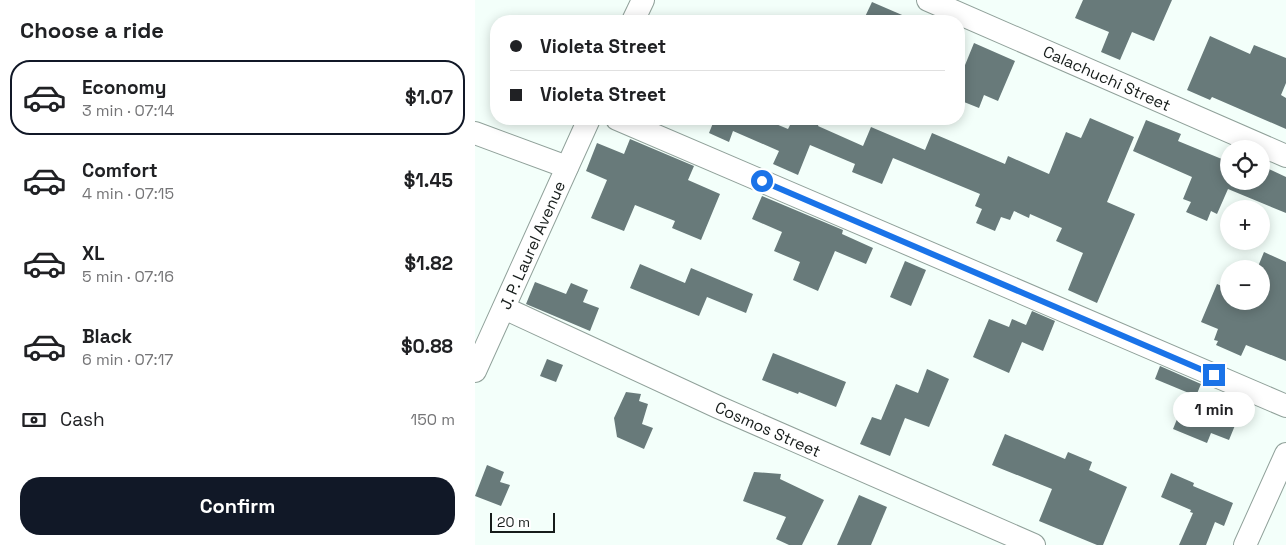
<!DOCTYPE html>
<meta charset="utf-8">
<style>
:root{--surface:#fff;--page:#f6f6f6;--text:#202124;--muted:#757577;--line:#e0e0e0;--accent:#111827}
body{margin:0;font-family:"Space Grotesk",sans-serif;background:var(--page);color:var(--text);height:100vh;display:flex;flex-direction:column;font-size:19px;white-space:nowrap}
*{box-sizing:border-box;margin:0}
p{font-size:16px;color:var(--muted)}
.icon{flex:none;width:28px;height:28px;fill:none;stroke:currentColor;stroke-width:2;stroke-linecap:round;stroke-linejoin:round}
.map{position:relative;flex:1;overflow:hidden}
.panel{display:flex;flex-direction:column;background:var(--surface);width:475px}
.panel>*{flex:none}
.banner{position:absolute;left:15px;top:15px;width:475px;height:110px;border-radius:20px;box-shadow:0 2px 12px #0003;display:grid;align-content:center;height:110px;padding:0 20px;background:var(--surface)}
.tools{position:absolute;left:745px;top:140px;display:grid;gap:10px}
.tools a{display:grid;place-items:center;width:50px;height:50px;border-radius:50%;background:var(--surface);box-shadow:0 2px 12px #0003;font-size:25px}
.scale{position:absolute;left:15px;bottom:12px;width:65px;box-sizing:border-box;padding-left:5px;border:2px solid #161c1a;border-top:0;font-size:14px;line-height:18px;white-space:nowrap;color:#161c1a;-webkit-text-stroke:4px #fff;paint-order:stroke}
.end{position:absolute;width:22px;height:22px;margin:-11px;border:6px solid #1a73e8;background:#fff;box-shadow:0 0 0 2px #fff}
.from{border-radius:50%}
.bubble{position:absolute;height:35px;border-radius:18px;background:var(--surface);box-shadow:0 2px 12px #0003;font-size:16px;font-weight:800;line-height:35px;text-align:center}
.banner b{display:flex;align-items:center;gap:18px;height:48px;font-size:19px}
.banner b+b{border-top:1px solid var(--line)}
.banner i{width:12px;height:12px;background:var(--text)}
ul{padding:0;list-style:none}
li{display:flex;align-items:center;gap:15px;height:75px;margin:0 10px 8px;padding:0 10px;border:2px solid transparent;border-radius:20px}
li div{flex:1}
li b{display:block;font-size:19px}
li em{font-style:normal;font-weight:800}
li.active{border-color:var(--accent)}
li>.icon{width:45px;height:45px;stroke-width:1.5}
h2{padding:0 20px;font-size:22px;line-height:60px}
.pay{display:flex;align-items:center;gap:12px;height:55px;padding:0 20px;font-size:19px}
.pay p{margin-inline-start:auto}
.action{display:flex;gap:10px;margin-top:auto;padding:10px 20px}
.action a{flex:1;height:58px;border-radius:20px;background:var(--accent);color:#fff;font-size:20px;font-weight:800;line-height:58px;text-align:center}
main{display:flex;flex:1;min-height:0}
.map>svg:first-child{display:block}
.building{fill:#687a7a}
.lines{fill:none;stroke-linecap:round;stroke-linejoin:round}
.minor-casing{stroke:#90a19a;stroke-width:24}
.minor{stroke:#fff;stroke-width:22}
.route{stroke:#1a73e8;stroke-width:6}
.labels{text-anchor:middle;stroke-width:4;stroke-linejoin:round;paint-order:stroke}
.street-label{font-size:16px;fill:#161c1a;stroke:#fff}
</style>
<main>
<section class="panel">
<h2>Choose a ride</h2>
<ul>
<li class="active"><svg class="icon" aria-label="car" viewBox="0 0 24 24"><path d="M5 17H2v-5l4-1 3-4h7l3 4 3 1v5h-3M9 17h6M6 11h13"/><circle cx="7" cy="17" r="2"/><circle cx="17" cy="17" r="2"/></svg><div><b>Economy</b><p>3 min · 07:14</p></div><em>$1.07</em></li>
<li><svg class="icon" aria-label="car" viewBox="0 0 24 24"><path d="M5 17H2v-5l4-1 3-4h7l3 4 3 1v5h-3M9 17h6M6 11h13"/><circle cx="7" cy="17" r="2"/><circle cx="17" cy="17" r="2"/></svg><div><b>Comfort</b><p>4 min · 07:15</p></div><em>$1.45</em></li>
<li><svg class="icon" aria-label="car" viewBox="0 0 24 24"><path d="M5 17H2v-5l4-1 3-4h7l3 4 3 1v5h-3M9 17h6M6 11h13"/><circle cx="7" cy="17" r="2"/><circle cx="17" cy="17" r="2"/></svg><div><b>XL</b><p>5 min · 07:16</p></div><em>$1.82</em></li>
<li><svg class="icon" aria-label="car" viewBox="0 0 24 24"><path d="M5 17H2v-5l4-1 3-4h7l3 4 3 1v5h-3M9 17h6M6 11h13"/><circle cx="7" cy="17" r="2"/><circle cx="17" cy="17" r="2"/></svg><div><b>Black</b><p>6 min · 07:17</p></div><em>$0.88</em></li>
</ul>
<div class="pay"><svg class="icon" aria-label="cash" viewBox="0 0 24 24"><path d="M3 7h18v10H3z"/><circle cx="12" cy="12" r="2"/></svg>Cash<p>150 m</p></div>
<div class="action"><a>Confirm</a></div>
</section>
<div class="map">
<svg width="811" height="545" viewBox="0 0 811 545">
<rect width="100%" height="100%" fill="#f3fffa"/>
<!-- building -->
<g class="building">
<path d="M608,0H697L679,41L657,32L645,60L626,52L634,32L600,18Z"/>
<path d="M397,2L441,21H388Z"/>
<path d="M735,36L775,54L779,45L811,58V83L806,95L811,98V129L737,97L735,100L712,90Z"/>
<path d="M499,43L540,61L523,101L509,95L504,108L484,100V68L488,70Z"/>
<path d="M615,118L659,137L632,202L660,214L622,303L593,290L608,253L581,241L587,228L555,214L554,218L539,211L535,220L526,217L520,231L501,223L507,209L500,206L505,194L418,158L407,184L377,172L380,164L335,145L323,175L298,164L304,151L258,131L254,142L234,133L238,123L229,119H289L313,129L318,119H346L343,126L388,146L396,127L450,150L457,133L530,164L533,156L574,174L591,132L606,138Z"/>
<path d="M671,120L706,134L703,141L754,162V181H789L794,169L811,177V213L753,189L742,214L736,211L732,221L711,212L716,202L708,199L717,177L658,151Z"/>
<path d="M155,139L219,166L213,180L245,194L226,240L197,228L200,221L160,205L149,231L116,218L132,180L111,171L122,143L149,154Z"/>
<path d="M287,196L368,230L367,234L398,248L391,264L360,251L343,291L318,280L325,262L299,251L307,232L277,219Z"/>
<path d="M789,252L811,262V361L771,345L766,356L741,345L743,341L739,340L743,329L726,322L742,284L754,289V301H786V269H782Z"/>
<path d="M430,261L451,270L436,306L415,297Z"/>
<path d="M165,264L210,283L216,268L278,294L271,313L232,297L224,316L155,288Z"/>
<path d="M60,282L91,294L96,283L113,290L108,302L124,308L115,331L51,304Z"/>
<path d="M557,311L580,321L568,351L547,342L534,373L498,357L514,319L534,327L537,319L551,325Z"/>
<path d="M298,353L371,382L361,407L324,392L323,394L287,380Z"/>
<path d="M72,359L88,365L81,382L65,376Z"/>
<path d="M685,366L726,384L721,396L680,379Z"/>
<path d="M452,369L474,379L454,427L430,418L415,456L385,444L397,417L406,420L421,384L443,393Z"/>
<path d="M151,392L166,394L164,401L173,404L167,424L178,428L169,449L142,437L139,418Z"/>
<path d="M711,397L763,418L754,440L736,433L732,443L698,429Z"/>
<path d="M530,434L590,459L593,452L617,462L614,470L652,487L628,545H622L564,521L577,489L517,465Z"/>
<path d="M12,465L29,472L25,482L35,485L26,506L0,496Z"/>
<path d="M279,472L306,474L305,479L349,500L327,545H314L301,539L311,517L268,501Z"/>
<path d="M696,473L719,483L718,486L758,503L749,526L740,522L731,545H704L718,513L715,512L716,510L686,497Z"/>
<path d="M384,495L412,507L396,545H362Z"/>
</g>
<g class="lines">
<defs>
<g id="minor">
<path d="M453,0L811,156"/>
<path d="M158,21L168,0"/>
<path d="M142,119L811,406"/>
<path d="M0,133L92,167"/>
<path d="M29,308L243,407L559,545"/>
<path d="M0,371L114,119"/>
<path d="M770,545L811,454"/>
</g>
</defs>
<!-- minor casing -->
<use href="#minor" class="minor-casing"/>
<!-- minor -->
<use href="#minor" class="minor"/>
</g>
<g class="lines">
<!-- route -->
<path class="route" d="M287,181L739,375"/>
</g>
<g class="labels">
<!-- street labels -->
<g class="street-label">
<text transform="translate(632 78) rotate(24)" y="6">Calachuchi Street</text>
<text transform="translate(57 245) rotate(-66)" y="6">J. P. Laurel Avenue</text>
<text transform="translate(293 429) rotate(24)" y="6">Cosmos Street</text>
</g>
</g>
</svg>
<div class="tools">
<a><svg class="icon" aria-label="locate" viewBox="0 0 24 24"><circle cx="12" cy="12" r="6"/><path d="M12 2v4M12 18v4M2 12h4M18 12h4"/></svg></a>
<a>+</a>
<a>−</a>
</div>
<div class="scale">20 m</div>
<i class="end from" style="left:287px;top:181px"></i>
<i class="end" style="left:739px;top:375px"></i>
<div class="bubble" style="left:698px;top:392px;width:82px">1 min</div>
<div class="banner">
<b><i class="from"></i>Violeta Street</b>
<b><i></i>Violeta Street</b>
</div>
</div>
</main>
